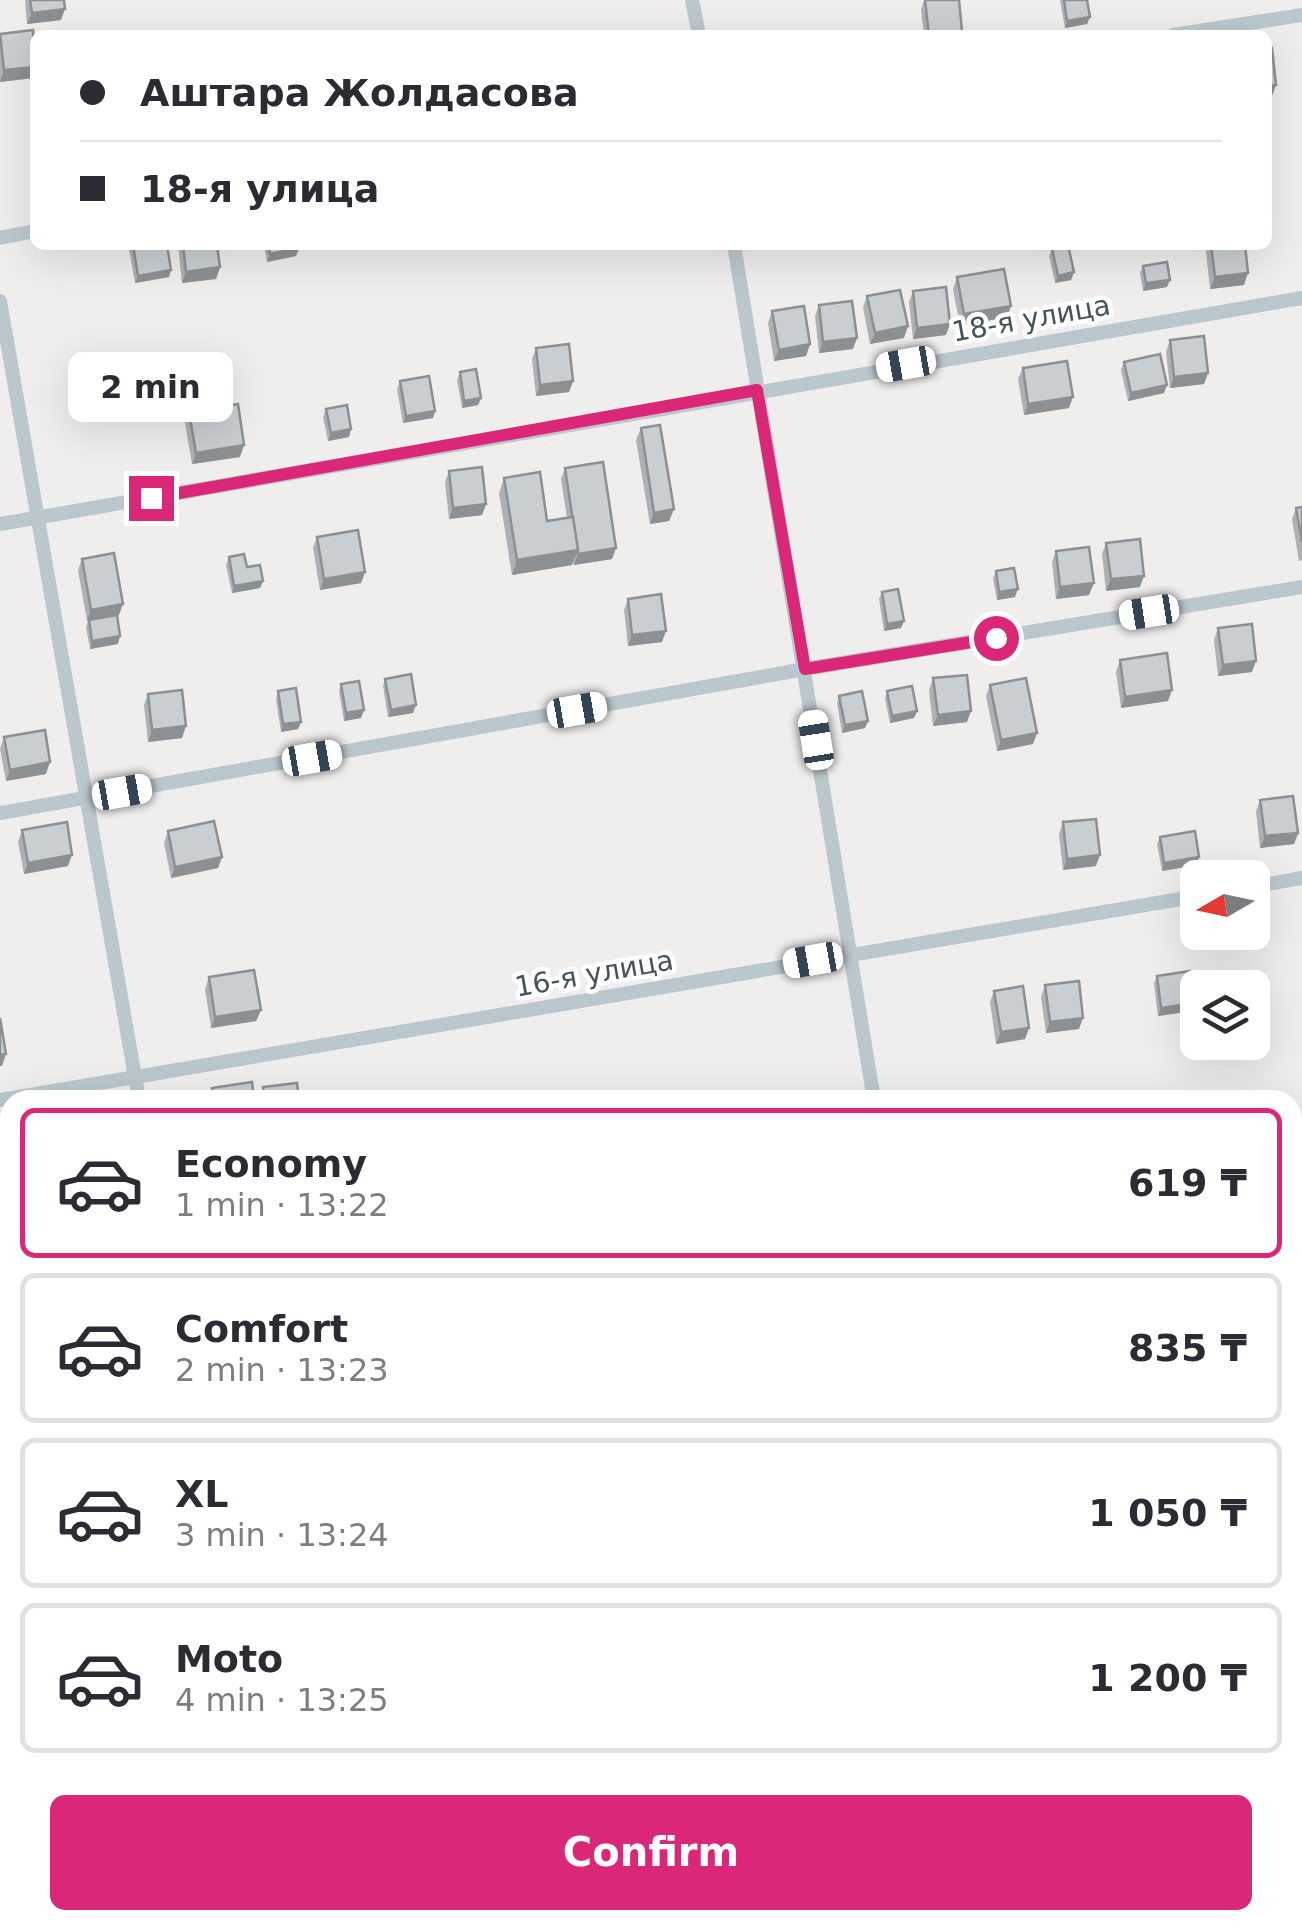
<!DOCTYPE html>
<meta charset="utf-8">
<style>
:root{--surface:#fff;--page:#f7f7f7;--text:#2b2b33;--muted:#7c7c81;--line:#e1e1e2;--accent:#db2777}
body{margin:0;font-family:"DejaVu Sans",sans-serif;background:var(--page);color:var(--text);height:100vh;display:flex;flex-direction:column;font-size:38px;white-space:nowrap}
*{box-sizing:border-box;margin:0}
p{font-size:32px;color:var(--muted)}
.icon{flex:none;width:55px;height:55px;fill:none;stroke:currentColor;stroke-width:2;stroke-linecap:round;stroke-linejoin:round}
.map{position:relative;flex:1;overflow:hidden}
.details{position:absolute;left:0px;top:1090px;width:1302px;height:840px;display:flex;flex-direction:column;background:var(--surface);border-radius:30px 30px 0 0;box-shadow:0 10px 40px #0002}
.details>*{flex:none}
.top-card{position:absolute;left:30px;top:30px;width:1242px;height:220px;border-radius:15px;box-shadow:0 10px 40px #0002;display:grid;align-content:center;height:220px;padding:0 50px;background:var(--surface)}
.needle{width:65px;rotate:261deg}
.fabs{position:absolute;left:1180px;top:860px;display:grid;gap:20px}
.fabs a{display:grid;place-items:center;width:90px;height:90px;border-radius:15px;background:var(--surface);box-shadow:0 10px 40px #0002;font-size:50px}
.end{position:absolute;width:45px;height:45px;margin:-22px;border:12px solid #db2777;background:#fff;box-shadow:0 0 0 5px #fff}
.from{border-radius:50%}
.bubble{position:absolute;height:70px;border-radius:15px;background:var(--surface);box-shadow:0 10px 40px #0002;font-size:32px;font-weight:700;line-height:70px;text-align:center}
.car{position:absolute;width:30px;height:60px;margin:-30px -15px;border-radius:12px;box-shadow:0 0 8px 2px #0007;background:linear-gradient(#fff 24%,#345 0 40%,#fff 0 76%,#345 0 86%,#fff 0)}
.top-card b{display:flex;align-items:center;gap:35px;height:95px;font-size:38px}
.top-card b+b{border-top:2px solid var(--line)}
.top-card i{width:25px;height:25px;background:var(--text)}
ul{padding:18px 0 0;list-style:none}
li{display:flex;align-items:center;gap:30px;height:150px;margin:0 20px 15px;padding:0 30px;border:5px solid var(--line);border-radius:15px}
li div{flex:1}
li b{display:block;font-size:38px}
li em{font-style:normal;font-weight:700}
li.current{border-color:var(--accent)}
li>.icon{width:90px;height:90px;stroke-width:1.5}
.primary-button{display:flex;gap:20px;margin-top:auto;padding:20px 50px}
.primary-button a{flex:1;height:115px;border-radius:15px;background:var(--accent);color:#fff;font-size:40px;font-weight:700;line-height:115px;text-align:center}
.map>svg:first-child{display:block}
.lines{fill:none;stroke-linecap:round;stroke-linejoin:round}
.street{stroke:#bac8cd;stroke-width:14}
.primary{stroke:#aac2ce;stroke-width:22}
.wall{fill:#adb1b5}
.shaded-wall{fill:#8d9093}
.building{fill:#c9ced2;stroke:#8d9093;stroke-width:2.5}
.route{stroke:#db2777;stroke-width:12}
.labels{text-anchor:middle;stroke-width:9;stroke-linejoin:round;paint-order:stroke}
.street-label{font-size:28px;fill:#44545b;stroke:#fff}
</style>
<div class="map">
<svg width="1302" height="1930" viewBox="0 0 1302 1930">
<rect width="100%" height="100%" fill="#f0eded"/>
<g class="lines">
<!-- street -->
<g class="street">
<path d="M692,0L699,35"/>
<path d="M1173,35L1302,15"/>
<path d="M0,238L35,231"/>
<path d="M734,245L874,1100"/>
<path d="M0,301L139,1100"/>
<path d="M0,524L1302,298"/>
<path d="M0,813L805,669L1302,587"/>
<path d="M1252,887L1302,878"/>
<path d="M0,1100L1198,896"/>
<path d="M1292,1170L1302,1168"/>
<path d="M1292,1389L1302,1358"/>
<path d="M0,1393L10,1391"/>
<path d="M0,1680L10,1678"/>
<path d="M732,1920L734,1930"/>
<path d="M210,1930L268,1920"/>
</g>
<!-- primary -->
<g class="primary">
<path d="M1292,1578L1302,1548"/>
<path d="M1292,1770L1302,1741"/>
<path d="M1198,1930L1201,1920"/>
<path d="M1237,1930L1241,1920"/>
</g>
</g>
<!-- wall -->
<g class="wall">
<path d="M25,0H64L61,20L27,24Z"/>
<path d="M924,0L962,31L961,35H924L921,10Z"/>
<path d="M1060,0H1087L1090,17L1087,24L1065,28Z"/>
<path d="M0,34L33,78L0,82Z"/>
<path d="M130,245H167L169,277L135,283L129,249Z"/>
<path d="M178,245H217L220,267L216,279L182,283Z"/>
<path d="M264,245H298L299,248L296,256L267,262Z"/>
<path d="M1209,245H1245L1244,285L1210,289L1206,252Z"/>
<path d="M1052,249L1074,272L1071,280L1055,283L1049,256Z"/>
<path d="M1143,266L1167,287L1143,291L1140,273Z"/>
<path d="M957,277L1011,306L1007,317L960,326L953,289Z"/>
<path d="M913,291L946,335L913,339L909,302Z"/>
<path d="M867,296L904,338L870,344L863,307Z"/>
<path d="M819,305L853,349L819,353L815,316Z"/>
<path d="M772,311L810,344L806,356L774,361L768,323Z"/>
<path d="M1170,340L1208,373L1204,384L1170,388L1166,352Z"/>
<path d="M536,348L573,381L569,392L536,396L532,359Z"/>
<path d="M1124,362L1164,393L1128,401L1121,370Z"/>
<path d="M1023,368L1069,408L1024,415L1018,379Z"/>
<path d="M460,372L481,398L478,405L462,408L457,380Z"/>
<path d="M400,381L435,411L433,418L403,423L397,389Z"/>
<path d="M326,409L351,429L349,437L328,441L323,417Z"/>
<path d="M189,412L240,457L192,464L185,423Z"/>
<path d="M641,428L674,509L669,521L650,524L636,440Z"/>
<path d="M565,468L612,559L574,565L573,562L572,565L512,575L499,493L504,478L547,521L567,518L561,479Z"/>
<path d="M449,471L486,504L482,515L449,519L445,482Z"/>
<path d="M1302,507V560L1299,561L1292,519L1296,508Z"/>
<path d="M317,537L365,572L361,583L320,590L313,548Z"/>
<path d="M1106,543L1140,587L1106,591L1102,554Z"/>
<path d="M1056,551L1089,595L1056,599L1052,562Z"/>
<path d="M229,557L247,567L263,581L260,588L232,593L226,565Z"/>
<path d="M82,559L119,615L117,616L118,644L90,649L86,627L88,621H87L78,570Z"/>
<path d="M996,571L1015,597L997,600L993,578Z"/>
<path d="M882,592L901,628L884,631L879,599Z"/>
<path d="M628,599L662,642L628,646L624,610Z"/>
<path d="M1218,628L1252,672L1218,676L1214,640Z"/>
<path d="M1120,660L1168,701L1121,708L1116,672Z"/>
<path d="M933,678L967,722L933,726L929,690Z"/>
<path d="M385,679L413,713L388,717L383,686Z"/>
<path d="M341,684L364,710L361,718L344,721L339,691Z"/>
<path d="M990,685L1033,744L997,751L986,696Z"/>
<path d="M278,691L301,722L298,729L281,732L276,699Z"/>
<path d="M887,691L917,711L914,718L890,723L885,699Z"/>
<path d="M148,694L182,738L148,742L144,705Z"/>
<path d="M839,696L865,728L842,733L837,703Z"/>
<path d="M4,737L46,774L6,781L0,749Z"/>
<path d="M1260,800L1298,833L1294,844L1260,848L1256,811Z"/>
<path d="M1063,822L1096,866L1063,870L1059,834Z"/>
<path d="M22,830L68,866L24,874L18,842Z"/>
<path d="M168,831L222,857L218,868L171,878L164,843Z"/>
<path d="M1160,837L1197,865L1162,871L1157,844Z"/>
<path d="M1157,976L1195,1003L1192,1011L1158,1016L1154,983Z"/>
<path d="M209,977L261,1010L256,1021L211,1028L205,989Z"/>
<path d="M1045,985L1079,1029L1046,1033L1041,997Z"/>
<path d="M994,991L1029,1028L1025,1039L996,1044L990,1002Z"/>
</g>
<!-- shaded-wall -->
<g class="shaded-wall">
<path d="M65,9L61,20L27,24L32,13Z"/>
<path d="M1090,17L1087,24L1065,28L1067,21Z"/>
<path d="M962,31L961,35H930Z"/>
<path d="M35,67L33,78L0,82L4,70Z"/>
<path d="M1276,85L1272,96L1268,97V86Z"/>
<path d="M299,248L296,256L267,262L270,254Z"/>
<path d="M220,267L216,279L182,283L186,272Z"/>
<path d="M171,270L169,277L135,283L138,276Z"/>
<path d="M1074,272L1071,280L1055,283L1058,276Z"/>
<path d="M1248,273L1244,285L1210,289L1215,277Z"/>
<path d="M1170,280L1167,287L1143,291L1146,283Z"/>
<path d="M1011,306L1007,317L960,326L964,314Z"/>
<path d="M950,324L946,335L913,339L917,328Z"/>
<path d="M908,326L904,338L870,344L875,333Z"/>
<path d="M857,338L853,349L819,353L823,342Z"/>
<path d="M810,344L806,356L774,361L779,350Z"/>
<path d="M1208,373L1204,384L1170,388L1174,377Z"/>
<path d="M573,381L569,392L536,396L540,385Z"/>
<path d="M1167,385L1164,393L1128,401L1131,393Z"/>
<path d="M1073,397L1069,408L1024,415L1028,404Z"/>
<path d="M481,398L478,405L462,408L464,401Z"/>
<path d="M435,411L433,418L403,423L406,416Z"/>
<path d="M351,429L349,437L328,441L331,433Z"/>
<path d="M244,445L240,457L192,464L196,453Z"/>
<path d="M486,504L482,515L449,519L453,508Z"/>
<path d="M674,509L669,521L650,524L654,513Z"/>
<path d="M616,548L612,559L574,565L578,554Z"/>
<path d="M578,550L572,565L512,575L517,560Z"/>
<path d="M365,572L361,583L320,590L324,579Z"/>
<path d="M1144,576L1140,587L1106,591L1111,579Z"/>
<path d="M263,581L260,588L232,593L234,586Z"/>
<path d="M1094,583L1089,595L1056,599L1060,587Z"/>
<path d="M1018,589L1015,597L997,600L999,592Z"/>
<path d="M123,604L119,615L87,621L91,610Z"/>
<path d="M904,621L901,628L884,631L887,624Z"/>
<path d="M666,631L662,642L628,646L632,635Z"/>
<path d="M120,636L118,644L90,649L92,641Z"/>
<path d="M1256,661L1252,672L1218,676L1223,665Z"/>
<path d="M1172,690L1168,701L1121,708L1125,697Z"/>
<path d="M416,705L413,713L388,717L391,710Z"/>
<path d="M364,710L361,718L344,721L346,713Z"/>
<path d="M917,711L914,718L890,723L892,716Z"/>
<path d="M971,711L967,722L933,726L938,715Z"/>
<path d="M868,721L865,728L842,733L845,725Z"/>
<path d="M301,722L298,729L281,732L283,724Z"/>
<path d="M186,726L182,738L148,742L152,730Z"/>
<path d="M1037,733L1033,744L997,751L1001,740Z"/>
<path d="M50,762L46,774L6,781L10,770Z"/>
<path d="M1298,833L1294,844L1260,848L1265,836Z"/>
<path d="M72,855L68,866L24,874L28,863Z"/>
<path d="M1100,855L1096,866L1063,870L1067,859Z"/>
<path d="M222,857L218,868L171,878L175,867Z"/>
<path d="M1199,857L1197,865L1162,871L1164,863Z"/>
<path d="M1195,1003L1192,1011L1158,1016L1161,1008Z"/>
<path d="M261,1010L256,1021L211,1028L215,1017Z"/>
<path d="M1083,1018L1079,1029L1046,1033L1050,1022Z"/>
<path d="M1029,1028L1025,1039L996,1044L1001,1032Z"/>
<path d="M6,1054L2,1066H0V1055Z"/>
<path d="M8,1169L5,1176L0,1177V1170Z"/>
<path d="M10,1306L7,1317L0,1318V1307Z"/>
</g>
<!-- building -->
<g class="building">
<path d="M30,0H64L65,9L32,13Z"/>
<path d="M925,0H959L962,31L929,35Z"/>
<path d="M1064,0H1087L1090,17L1067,21Z"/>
<path d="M33,30L35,67L4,70L0,34Z"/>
<path d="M1272,48L1276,85L1268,86V49Z"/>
<path d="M133,245H167L171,270L138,276Z"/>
<path d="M183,245H217L220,267L186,272Z"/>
<path d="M268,245H298L299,248L270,254Z"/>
<path d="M1068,245L1074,272L1058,276L1052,249Z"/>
<path d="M1211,245H1245L1248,273L1215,277Z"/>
<path d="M1167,262L1170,280L1146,283L1143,266Z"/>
<path d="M1004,269L1011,306L964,314L957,277Z"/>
<path d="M946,287L950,324L917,328L913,291Z"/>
<path d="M900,290L908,326L875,333L867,296Z"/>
<path d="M852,301L857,338L823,342L819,305Z"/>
<path d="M804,306L810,344L779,350L772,311Z"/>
<path d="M1204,336L1208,373L1174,377L1170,340Z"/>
<path d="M569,344L573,381L540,385L536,348Z"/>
<path d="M1160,354L1167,385L1131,393L1124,362Z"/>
<path d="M1067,361L1073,397L1028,404L1023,368Z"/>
<path d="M476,369L481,398L464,401L460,372Z"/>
<path d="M429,376L435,411L406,416L400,381Z"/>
<path d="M238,404L244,445L196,453L189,412Z"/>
<path d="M347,405L351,429L331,433L326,409Z"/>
<path d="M660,425L674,509L654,513L641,428Z"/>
<path d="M603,462L616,548L578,554L565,468Z"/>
<path d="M482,467L486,504L453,508L449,471Z"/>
<path d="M540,472L547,521L573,517L578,550L517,560L504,478Z"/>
<path d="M1302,507V542L1296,508Z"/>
<path d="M358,530L365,572L324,579L317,537Z"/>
<path d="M1140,539L1144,576L1111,579L1106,543Z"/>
<path d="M1089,547L1094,583L1060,587L1056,551Z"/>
<path d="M114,553L123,604L91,610L82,559Z"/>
<path d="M244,554L247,567L260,565L263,581L234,586L229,557Z"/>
<path d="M1014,568L1018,589L999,592L996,571Z"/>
<path d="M898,589L904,621L887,624L882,592Z"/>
<path d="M661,594L666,631L632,635L628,599Z"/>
<path d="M117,615L120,636L92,641L89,620Z"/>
<path d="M1252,624L1256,661L1223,665L1218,628Z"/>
<path d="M1167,653L1172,690L1125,697L1120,660Z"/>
<path d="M411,674L416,705L391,710L385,679Z"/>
<path d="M967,675L971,711L938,715L933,678Z"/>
<path d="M1026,678L1037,733L1001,740L990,685Z"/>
<path d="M359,681L364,710L346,713L341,684Z"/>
<path d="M912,686L917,711L892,716L887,691Z"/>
<path d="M296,688L301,722L283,724L278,691Z"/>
<path d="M182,690L186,726L152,730L148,694Z"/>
<path d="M862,691L868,721L845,725L839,696Z"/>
<path d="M45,730L50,762L10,770L4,737Z"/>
<path d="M1293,796L1298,833L1265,836L1260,800Z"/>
<path d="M1096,819L1100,855L1067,859L1063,822Z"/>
<path d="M214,821L222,857L175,867L168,831Z"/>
<path d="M67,822L72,855L28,863L22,830Z"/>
<path d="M1195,831L1199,857L1164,863L1160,837Z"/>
<path d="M254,970L261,1010L215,1017L209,977Z"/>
<path d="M1190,971L1195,1003L1161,1008L1157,976Z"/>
<path d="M1079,981L1083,1018L1050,1022L1045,985Z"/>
<path d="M1023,986L1029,1028L1001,1032L994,991Z"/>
<path d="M0,1018L6,1054L0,1055Z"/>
<path d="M252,1082L254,1100H214L212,1088Z"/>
<path d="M297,1083L299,1100H265L263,1087Z"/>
<path d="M1284,1095L1285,1100H1258Z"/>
<path d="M0,1132H2L8,1169L0,1170Z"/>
<path d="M7,1269L10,1306L0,1307V1270Z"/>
</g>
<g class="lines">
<!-- route -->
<path class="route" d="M151,498L757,390L805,669L996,638"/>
</g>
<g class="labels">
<!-- street labels -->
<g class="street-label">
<text transform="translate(1031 318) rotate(-10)" y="10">18-я улица</text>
<text transform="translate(594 973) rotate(-10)" y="10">16-я улица</text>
</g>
</g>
</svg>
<div class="fabs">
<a><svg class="needle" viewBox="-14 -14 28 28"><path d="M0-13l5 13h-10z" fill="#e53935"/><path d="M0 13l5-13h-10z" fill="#7c7c81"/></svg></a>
<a><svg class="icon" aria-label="layers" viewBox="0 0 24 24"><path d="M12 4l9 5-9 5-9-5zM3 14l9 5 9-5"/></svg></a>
</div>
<i class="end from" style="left:996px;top:638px"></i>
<i class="end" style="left:151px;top:498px"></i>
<div class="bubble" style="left:68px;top:352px;width:165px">2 min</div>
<i class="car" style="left:906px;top:364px;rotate:260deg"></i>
<i class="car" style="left:1149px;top:612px;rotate:261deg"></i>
<i class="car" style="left:577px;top:710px;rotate:80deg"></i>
<i class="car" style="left:816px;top:740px;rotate:351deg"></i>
<i class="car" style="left:312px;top:758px;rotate:80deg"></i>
<i class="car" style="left:122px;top:792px;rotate:80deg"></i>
<i class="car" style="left:813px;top:960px;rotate:260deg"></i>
<div class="top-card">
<b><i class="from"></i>Аштара Жолдасова</b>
<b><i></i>18-я улица</b>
</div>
<section class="details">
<ul>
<li class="current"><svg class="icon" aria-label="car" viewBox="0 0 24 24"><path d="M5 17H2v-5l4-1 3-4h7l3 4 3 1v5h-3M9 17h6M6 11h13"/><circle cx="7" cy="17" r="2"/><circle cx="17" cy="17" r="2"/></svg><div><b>Economy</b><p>1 min · 13:22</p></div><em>619 ₸</em></li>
<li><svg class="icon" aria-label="car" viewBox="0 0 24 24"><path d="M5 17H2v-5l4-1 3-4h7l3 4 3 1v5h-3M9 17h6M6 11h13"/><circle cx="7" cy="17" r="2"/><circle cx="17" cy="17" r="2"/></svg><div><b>Comfort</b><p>2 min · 13:23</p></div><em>835 ₸</em></li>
<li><svg class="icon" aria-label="car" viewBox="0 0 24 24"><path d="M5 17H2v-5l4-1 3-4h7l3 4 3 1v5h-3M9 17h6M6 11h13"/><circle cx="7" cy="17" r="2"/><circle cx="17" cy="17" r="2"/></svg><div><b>XL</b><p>3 min · 13:24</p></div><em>1 050 ₸</em></li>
<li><svg class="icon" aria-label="car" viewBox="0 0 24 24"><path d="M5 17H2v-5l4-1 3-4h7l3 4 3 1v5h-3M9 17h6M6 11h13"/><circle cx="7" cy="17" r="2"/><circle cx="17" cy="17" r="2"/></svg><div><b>Moto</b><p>4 min · 13:25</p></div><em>1 200 ₸</em></li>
</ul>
<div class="primary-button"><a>Confirm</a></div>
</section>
</div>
